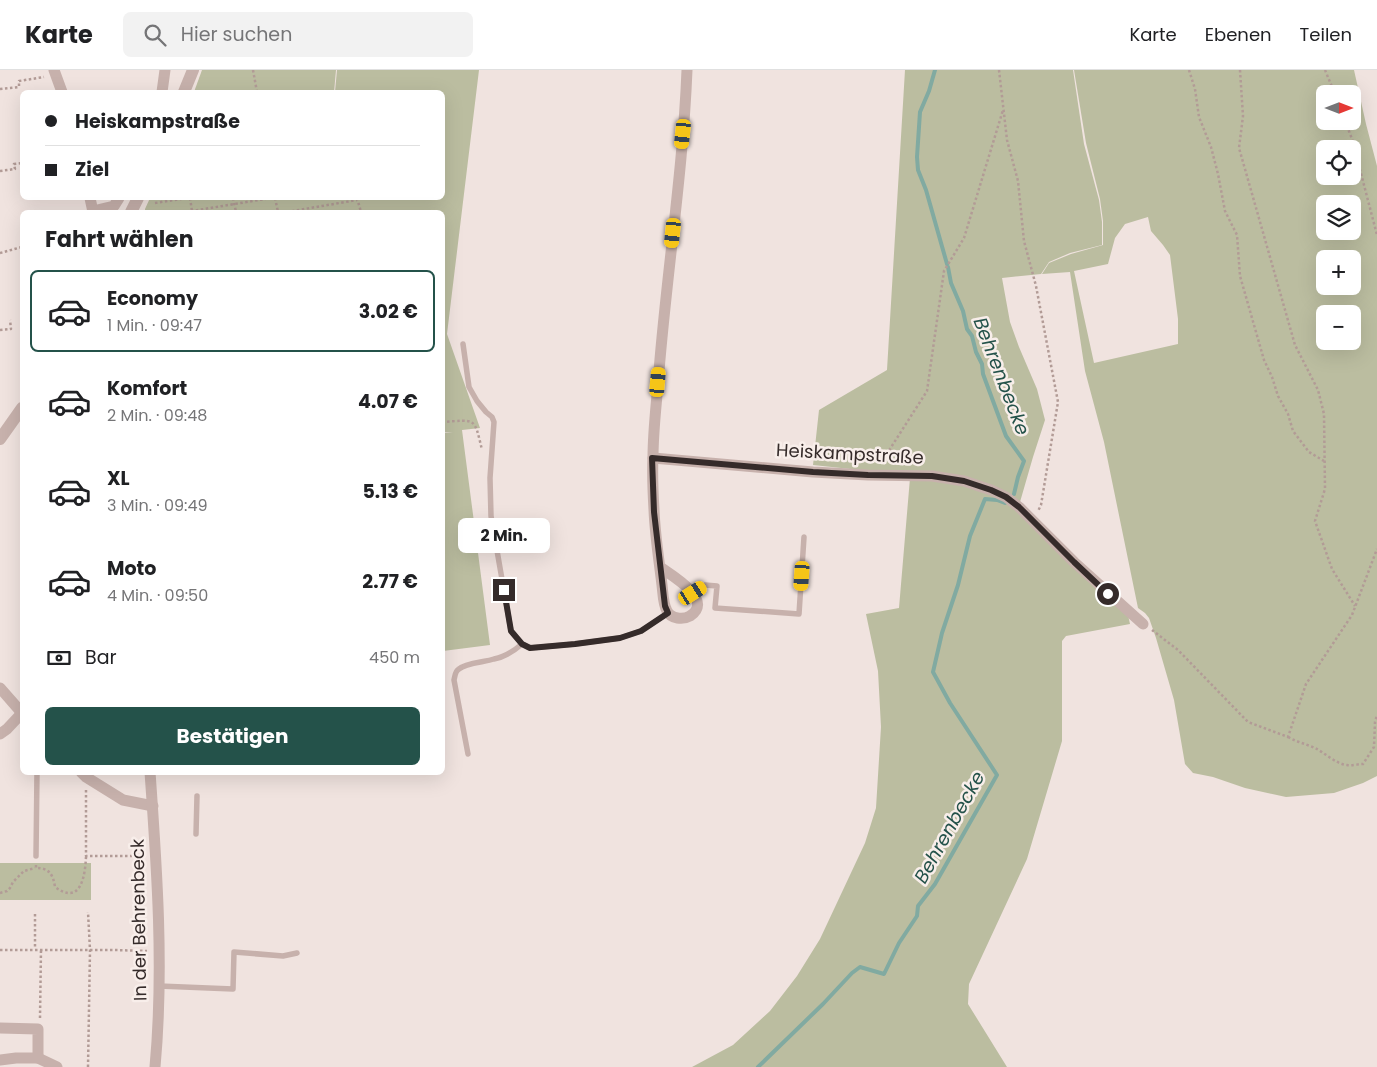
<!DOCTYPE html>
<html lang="de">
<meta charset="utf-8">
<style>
:root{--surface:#fff;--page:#f2f2f2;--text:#202124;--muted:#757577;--line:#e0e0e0;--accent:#24524a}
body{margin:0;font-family:Poppins,sans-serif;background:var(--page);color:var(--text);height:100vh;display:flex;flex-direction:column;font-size:19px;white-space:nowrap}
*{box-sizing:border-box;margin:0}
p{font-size:16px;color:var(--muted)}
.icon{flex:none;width:28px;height:28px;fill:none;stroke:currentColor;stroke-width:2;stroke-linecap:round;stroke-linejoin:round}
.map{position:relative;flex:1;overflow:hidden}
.details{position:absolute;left:20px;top:140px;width:425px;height:565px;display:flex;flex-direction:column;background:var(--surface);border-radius:8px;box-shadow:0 5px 20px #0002}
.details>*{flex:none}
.guide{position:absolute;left:20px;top:20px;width:425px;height:110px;border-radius:8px;box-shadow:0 5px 20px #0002;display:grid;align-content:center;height:110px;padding:0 25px;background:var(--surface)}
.needle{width:32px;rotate:90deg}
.tools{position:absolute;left:1316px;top:15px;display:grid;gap:10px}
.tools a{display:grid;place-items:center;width:45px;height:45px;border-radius:8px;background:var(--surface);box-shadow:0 5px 20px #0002;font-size:25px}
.end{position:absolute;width:22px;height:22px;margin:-11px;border:6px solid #352b2a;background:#fff;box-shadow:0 0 0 2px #fff}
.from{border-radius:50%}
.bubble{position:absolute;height:35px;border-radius:8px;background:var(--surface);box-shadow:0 5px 20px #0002;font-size:16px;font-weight:700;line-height:35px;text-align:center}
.car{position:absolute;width:15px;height:30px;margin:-15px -8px;border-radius:6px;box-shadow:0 0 4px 1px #0007;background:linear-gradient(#f5c518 24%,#345 0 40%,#f5c518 0 76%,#345 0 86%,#f5c518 0)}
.guide b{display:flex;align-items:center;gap:18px;height:48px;font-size:19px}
.guide b+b{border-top:1px solid var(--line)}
.guide i{width:12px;height:12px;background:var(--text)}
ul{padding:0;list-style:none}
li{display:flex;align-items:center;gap:15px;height:82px;margin:0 10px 8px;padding:0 15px;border:2px solid transparent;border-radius:8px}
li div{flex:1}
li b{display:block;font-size:19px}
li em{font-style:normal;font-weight:700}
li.selected{border-color:var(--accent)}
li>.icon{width:45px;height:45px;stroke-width:1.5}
h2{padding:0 25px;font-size:22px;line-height:60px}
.pay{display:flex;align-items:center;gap:12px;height:55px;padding:0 25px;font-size:19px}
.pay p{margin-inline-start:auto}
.primary-button{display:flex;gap:10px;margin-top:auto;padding:10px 25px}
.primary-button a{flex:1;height:58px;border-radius:8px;background:var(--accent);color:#fff;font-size:20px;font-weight:700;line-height:58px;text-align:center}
header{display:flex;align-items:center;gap:30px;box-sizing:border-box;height:70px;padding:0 25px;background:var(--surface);border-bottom:1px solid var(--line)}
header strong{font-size:24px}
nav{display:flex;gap:28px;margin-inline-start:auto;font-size:18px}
.search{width:350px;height:45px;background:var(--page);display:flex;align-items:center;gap:12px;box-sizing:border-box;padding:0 18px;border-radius:8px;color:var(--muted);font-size:19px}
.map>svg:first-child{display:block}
.green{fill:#bbbda0;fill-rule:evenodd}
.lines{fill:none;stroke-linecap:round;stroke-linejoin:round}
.stream{stroke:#81aaa1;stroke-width:4}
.path{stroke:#b29b96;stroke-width:2.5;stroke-dasharray:2.5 2.5;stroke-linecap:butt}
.service{stroke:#c7b1ac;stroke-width:5.5}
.minor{stroke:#c7b1ac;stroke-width:11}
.tertiary{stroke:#c7b1ac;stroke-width:12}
.route{stroke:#352b2a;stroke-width:6}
.labels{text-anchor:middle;stroke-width:5;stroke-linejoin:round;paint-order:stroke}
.street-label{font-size:18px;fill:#352b2a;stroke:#f8eeea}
.water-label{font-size:19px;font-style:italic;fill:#24524a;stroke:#f8eeea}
</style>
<header>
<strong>Karte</strong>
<div class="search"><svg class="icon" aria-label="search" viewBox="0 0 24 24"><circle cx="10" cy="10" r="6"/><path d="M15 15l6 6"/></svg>Hier suchen</div>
<nav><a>Karte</a><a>Ebenen</a><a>Teilen</a></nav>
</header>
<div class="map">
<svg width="1377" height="997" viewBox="0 0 1377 997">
<rect width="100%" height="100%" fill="#f0e3df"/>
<!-- green -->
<g class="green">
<path d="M202,0H336L334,22H194Z"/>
<path d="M337,0H479L447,264L480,358L462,360L490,575L443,581L442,363L453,362H443L442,142H145V139L150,128H442V22H335Z"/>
<path d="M905,0H1073L1084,74L1099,130L1102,152V175L1070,183L1049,192L1041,204L1002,208L1010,252L1019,277L1037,319L1045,350L1033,387L1020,432L1128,545L1130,554L1066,566L1062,571V671L1027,789L969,914L968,934L1007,997H692L733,975L770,941L797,906L820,869L865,773L876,738L881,657L878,601L866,544L899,538L910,408L869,401L813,395L819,340L887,300Z"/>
<path d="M1074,0H1354L1366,54L1377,96V706L1363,713L1334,723L1286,727L1245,718L1213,707L1193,703L1185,694L1174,630L1156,568L1149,548L1145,543L1138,538L1104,372L1085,301L1070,202L1042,204L1049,193L1071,184L1103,175V151L1100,129L1086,73ZM1325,24H1352V51H1325ZM1325,79H1352V106H1325ZM1325,134H1352V161H1325ZM1148,147L1151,161L1163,175L1170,185L1178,249V274L1094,293L1074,201L1108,194L1115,168L1125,154ZM1325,189H1352V216H1325ZM1325,244H1352V271H1325Z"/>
<rect x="0" y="793" width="91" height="37"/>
</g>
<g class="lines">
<!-- stream -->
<g class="stream">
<path d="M935,0L929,21L920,42L917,87L918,100L926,120L947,194"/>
<path d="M948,197L951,213L963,241L967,259L972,266L976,282L982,294L983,304L1006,366L1024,391L1018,407L1014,424"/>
<path d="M758,997L823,934L852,903L860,897L884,904L899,873L917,846L918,836L935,814L997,705L950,633L933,602L942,563L958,515L970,466L985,429L997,430L1005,433"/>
</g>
<!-- path -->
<g class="path">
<path d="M253,0L257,22"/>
<path d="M999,0L1007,70L1018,111L1024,171L1036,216L1058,332L1041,435L1038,441"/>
<path d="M1189,0L1195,19L1199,47L1211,77L1218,104L1225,141L1237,165L1240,206L1264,290L1272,307L1278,326L1288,344L1293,361L1309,382L1324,391"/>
<path d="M1240,0L1243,46L1239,78L1295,275L1318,320L1324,344L1325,419L1315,451L1332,499L1355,536"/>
<path d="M1325,0L1335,24"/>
<path d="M0,19L19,17V11L44,7"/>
<path d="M1345,51L1352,69L1377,165"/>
<path d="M0,101L15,99L14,94L22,93"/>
<path d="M190,128L192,141"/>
<path d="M233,128L236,142"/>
<path d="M275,128L278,142"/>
<path d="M357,128L361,142"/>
<path d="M155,133L187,128"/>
<path d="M186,142L271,128"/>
<path d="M287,142L357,130"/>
<path d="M0,183L22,177"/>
<path d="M0,260L11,259L10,250"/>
<path d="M442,352C476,350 474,346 482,380"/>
<path d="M881,393L927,321L944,201L964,168L1003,40"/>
<path d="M1152,560L1178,580L1248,652L1288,667L1306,614L1352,545L1377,479"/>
<path d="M1288,667C1297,672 1306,674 1315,678C1325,683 1336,694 1347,695C1352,696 1358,694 1363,694L1374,677L1375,652L1377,645"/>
<path d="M86,720V786H144"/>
<path d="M36,795V798C49,798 53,804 55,817C81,836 85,806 86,787"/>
<path d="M0,823L7,821L10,818L13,812L24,801L35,798"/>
<path d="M35,844V879"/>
<path d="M0,880H115L147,881"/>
<path d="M40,948L41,879"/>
<path d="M88,997L90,880L88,842"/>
</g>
<!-- service -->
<g class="service">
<path d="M463,274L469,317L477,331L486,342L492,347L494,352L490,408L491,446L511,561L522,574L530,578L575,574L620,568L641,561L668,543"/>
<path d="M693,523L705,515L717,516L715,538L799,544L804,467"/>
<path d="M468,684L454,610C455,606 455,601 459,599C465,593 485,592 494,589C505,587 514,581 522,574"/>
<path d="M196,764L197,726"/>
<path d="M36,786L37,702"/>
<path d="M159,916L233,919L234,882L283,886L297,883"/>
</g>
<!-- minor -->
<g class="minor">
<path d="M54,0L62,22"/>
<path d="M162,22L165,0"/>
<path d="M90,128L93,142"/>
<path d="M93,141L114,136L119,128"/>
<path d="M653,388L813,402L868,405L932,406L964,411L991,420L1006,427L1019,437L1074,492L1143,554"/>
<path d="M660,497C671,505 715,530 690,546C683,550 671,549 667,541C663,534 663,523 662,515C659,490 655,465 654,440C653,423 652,405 653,387C653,359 657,330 659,301C667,201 683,101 687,0"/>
<path d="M0,618L22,643"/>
<path d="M0,664L7,659L22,643"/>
<path d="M81,702L86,707L123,730L153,736"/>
<path d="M150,702C157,800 164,899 155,997"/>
<path d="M0,958L38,959V988"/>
<path d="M0,990L16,988H38L57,997"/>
</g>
<!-- tertiary -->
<g class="tertiary">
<path d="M184,22L193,0"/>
<path d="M131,142L138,128"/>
<path d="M0,369L22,338"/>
</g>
</g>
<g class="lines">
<!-- route -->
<path class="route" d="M504,520L511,561L522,574L530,578L575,574L620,568L641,561L668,543L665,536L654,442L652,388L813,402L868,405L932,406L964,411L991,420L1006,427L1019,437L1074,492L1108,524"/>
</g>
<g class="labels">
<!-- street labels -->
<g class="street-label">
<text transform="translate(850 384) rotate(3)" y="6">Heiskampstraße</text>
<text transform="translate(139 850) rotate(-91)" y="6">In der Behrenbeck</text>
</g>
<!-- water labels -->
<g class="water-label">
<text transform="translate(1002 306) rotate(69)" y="7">Behrenbecke</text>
<text transform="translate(949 757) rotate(-61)" y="7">Behrenbecke</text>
</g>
</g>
</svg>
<div class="tools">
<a><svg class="needle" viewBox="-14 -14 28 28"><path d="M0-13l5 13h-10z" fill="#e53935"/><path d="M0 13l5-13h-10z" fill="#757577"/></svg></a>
<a><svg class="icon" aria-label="locate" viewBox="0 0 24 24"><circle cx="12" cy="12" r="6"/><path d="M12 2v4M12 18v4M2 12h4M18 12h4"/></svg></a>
<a><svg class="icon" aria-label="layers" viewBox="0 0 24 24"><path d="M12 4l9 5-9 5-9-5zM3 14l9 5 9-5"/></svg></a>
<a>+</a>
<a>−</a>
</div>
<i class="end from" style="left:1108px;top:524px"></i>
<i class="end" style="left:504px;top:520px"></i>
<div class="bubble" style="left:458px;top:448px;width:92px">2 Min.</div>
<i class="car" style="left:683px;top:64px;rotate:186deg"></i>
<i class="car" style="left:673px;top:163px;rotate:186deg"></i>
<i class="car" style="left:658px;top:312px;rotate:5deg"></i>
<i class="car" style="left:802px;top:506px;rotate:184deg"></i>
<i class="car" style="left:693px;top:523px;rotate:58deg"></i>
<div class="guide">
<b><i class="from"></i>Heiskampstraße</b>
<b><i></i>Ziel</b>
</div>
<section class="details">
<h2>Fahrt wählen</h2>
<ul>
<li class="selected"><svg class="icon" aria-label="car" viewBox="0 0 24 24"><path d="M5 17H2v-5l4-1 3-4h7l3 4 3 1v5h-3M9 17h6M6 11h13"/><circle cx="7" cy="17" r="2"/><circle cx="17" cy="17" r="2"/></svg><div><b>Economy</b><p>1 Min. · 09:47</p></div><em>3.02 €</em></li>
<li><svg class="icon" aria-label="car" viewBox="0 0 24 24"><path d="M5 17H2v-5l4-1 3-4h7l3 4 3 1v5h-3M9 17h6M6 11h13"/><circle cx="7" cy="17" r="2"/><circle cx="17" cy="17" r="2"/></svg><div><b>Komfort</b><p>2 Min. · 09:48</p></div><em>4.07 €</em></li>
<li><svg class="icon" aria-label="car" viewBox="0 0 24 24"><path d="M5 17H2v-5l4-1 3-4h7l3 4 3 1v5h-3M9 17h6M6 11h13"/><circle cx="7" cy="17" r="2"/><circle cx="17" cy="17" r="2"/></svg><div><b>XL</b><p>3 Min. · 09:49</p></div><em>5.13 €</em></li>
<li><svg class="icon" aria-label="car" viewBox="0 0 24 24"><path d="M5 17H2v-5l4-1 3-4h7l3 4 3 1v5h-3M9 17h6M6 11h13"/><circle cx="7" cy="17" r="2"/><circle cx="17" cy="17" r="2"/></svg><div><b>Moto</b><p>4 Min. · 09:50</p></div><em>2.77 €</em></li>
</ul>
<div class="pay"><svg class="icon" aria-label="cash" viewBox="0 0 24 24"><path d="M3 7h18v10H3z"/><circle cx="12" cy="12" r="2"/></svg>Bar<p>450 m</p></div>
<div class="primary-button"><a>Bestätigen</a></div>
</section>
</div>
